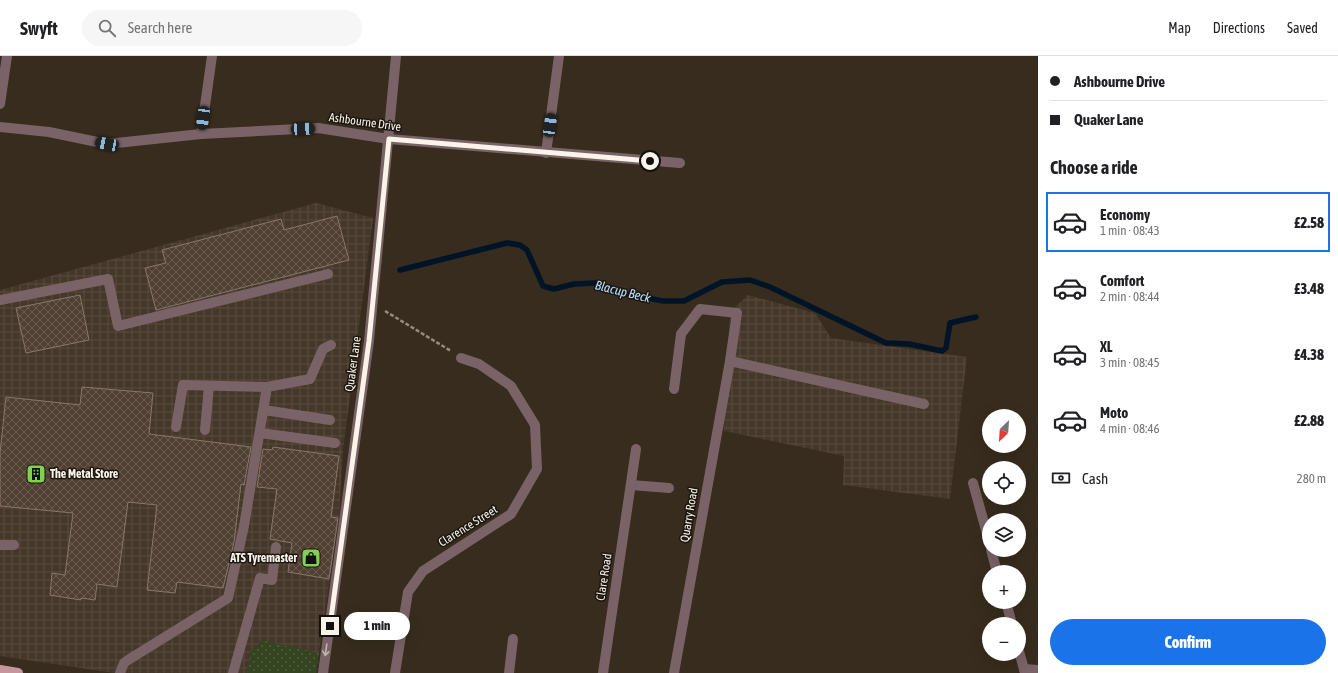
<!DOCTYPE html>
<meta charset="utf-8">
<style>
:root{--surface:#fff;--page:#f6f6f6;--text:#202124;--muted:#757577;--line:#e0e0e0;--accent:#1a73e8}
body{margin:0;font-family:"Asap Condensed",sans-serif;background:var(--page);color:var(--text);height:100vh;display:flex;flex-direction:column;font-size:15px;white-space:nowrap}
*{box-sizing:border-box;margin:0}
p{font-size:13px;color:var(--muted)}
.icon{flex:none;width:22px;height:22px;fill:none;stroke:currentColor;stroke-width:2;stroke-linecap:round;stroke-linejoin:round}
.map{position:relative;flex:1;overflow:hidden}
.drawer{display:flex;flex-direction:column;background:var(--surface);width:300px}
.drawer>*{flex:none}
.hud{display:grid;align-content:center;height:88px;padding:0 12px;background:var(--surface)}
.needle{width:26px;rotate:205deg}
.controls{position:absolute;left:982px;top:353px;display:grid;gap:8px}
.controls a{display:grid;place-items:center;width:44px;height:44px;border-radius:50%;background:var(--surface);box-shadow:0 4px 16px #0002;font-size:20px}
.end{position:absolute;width:18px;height:18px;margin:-9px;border:5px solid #faf3e9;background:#111;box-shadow:0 0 0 2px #111}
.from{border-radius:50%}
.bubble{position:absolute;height:28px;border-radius:14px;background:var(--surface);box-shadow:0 4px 16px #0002;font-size:13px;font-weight:800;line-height:28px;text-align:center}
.car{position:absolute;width:12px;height:24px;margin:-12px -6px;border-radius:5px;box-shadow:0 0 3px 1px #0007;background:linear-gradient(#222 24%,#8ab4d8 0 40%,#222 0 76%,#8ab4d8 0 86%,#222 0)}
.hud b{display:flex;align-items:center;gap:14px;height:38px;font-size:15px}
.hud b+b{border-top:1px solid var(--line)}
.hud i{width:10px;height:10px;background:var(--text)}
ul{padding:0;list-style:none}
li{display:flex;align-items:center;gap:12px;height:60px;margin:0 8px 6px;padding:0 4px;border:2px solid transparent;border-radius:0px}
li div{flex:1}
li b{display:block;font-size:15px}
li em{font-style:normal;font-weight:800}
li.active{border-color:var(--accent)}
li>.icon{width:36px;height:36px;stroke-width:1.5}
h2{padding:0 12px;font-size:18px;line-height:48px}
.pay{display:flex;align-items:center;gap:10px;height:44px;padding:0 12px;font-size:15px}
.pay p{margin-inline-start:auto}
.button{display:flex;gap:8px;margin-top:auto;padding:8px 12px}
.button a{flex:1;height:46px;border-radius:24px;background:var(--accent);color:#fff;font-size:16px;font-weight:800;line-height:46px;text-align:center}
header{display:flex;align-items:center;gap:24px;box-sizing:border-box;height:56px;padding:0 20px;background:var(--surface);border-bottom:1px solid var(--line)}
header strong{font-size:19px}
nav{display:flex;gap:22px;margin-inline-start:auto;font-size:14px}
.search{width:280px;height:36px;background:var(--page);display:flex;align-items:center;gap:10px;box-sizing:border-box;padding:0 14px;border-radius:22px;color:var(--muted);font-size:15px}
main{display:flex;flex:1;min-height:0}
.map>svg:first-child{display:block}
.industrial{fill:url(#industrial-grid)}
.grass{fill:url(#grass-dots)}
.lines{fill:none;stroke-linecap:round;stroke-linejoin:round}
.stream{stroke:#001427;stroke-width:5.5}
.building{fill:url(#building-cross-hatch);stroke:#897769}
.path{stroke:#958c7f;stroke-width:2.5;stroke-dasharray:4 2;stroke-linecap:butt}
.service{stroke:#7a6366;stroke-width:10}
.minor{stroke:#7a6366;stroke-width:10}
.tertiary{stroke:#7a6366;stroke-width:10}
.primary{stroke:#c5979c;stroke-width:10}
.oneway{stroke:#c0b2ae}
.route{stroke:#faf3e9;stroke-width:5}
.labels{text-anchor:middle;stroke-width:3;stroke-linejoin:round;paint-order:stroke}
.street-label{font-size:12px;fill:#faf3e9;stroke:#1b160f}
.poi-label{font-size:12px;font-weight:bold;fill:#faf3e9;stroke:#1b160f;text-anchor:start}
.water-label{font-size:13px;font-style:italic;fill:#bae0fd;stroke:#1b160f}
</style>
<header>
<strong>Swyft</strong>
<div class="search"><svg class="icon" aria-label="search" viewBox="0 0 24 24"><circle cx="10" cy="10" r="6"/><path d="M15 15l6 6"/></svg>Search here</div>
<nav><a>Map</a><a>Directions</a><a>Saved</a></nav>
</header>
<main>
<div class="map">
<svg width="1038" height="617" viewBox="0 0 1038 617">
<defs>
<pattern id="industrial-grid" width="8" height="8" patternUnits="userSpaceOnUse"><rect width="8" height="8" fill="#453729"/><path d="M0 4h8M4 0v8" fill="none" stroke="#584b3e"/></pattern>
<pattern id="grass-dots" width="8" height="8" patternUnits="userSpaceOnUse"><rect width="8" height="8" fill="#344420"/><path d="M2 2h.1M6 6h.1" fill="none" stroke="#525f40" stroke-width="1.8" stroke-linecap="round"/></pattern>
<pattern id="building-cross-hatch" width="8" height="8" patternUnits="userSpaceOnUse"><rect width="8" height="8" fill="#504034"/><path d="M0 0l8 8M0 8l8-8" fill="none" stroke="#6a5c51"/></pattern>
</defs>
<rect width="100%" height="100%" fill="#372c1d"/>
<!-- industrial -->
<g class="industrial">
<path d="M316,147L373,162L343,394L339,462L316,617H114L0,600V234Z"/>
<path d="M748,239L815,257L831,282L967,301L950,443L843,429L844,400L724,375L730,256Z"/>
</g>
<!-- grass -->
<path class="grass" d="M260,584L319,597L316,617H246L250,604V596L259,589Z"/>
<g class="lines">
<!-- stream -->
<path class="stream" d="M400,214L507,187L520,189L527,194L543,230L554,233L574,228L596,227L626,238L663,245H684L722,226L750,224L770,231L886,287L909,288L942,295L946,292L950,267L976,261"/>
</g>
<!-- building -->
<g class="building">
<path d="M337,160L349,204L156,254L145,212L166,207L162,194L281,163L284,174Z"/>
<path d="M80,239L89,284L26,297L16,252Z"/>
<path d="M82,331L153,337L149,378L251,391L244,429L241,428L234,486L223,532L177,526L175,537L147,534L157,449L128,446L117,531L97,528L95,544L81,542V544L50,539L52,517L65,519L73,457L0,450V397L6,341L80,349Z"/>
<path d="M273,391L339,400L331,461L338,462L329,523L288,516L292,487L270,483L277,433L257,431L263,393L272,394Z"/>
</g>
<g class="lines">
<!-- path -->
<path class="path" d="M385,255L451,295"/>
<!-- service -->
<g class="service">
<path d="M0,244L108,223L118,270L328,218"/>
<path d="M674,333L681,278L700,253L737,257L730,305L924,348"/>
<path d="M264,354L330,364"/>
<path d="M176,371L183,329L267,331"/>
<path d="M205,374L209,330"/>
<path d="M260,377L335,387"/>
<path d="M973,427L989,485"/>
<path d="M0,489H14"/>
<path d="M991,494L997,516"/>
<path d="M1006,546L1012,568"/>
<path d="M1019,595L1025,617"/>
<path d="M1024,613L1038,614"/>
<path d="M120,617L124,607L128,604L228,542L244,470L267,331L310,323L323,293L331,289"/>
<path d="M233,617L260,522L272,524L276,491"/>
</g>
<!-- minor -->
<g class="minor">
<path d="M0,71L49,76L107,88L201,78L318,72L389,83L680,107"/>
<path d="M201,78L212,0"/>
<path d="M546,97L559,0"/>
<path d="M631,429L669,432"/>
<path d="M323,617L369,285L396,0"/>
<path d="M395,617L408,536L423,515L511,458L537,413L535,369L511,330L479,308L461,302"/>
<path d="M509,617L513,583"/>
<path d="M603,617L636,393"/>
<path d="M674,617L730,305"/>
</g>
<!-- tertiary -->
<path class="tertiary" d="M0,48L7,0"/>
<!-- primary -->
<path class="primary" d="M0,614L18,617"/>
</g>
<!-- one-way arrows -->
<defs><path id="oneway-shaft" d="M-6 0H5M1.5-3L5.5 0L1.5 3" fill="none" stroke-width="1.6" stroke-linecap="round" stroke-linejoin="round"/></defs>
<use class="oneway" href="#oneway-shaft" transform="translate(326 594) rotate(98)"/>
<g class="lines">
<!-- route -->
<path class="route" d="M330,570L369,285L389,83L650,105"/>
</g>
<!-- icons -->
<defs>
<symbol id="building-square" viewBox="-11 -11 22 22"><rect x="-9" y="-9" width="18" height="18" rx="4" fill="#82d04f" stroke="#1b160f"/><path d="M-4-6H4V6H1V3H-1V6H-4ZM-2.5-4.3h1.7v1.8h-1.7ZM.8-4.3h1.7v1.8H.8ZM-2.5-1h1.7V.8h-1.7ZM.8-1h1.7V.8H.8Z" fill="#111"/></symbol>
<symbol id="shop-square" viewBox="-11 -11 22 22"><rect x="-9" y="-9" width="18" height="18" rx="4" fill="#82d04f" stroke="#1b160f"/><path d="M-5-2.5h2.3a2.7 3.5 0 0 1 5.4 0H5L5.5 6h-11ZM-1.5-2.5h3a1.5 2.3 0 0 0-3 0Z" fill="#111"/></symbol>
</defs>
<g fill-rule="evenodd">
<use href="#building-square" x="25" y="407" width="22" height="22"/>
<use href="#shop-square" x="300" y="491" width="22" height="22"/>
</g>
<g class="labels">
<!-- street labels -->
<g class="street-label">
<text transform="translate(365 66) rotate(8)" y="4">Ashbourne Drive</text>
<text transform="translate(353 308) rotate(-82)" y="4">Quaker Lane</text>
<text transform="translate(689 459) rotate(-80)" y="4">Quarry Road</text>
<text transform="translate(468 470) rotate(-32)" y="4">Clarence Street</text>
<text transform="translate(604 521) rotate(-81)" y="4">Clare Road</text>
</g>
<!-- poi labels -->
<g class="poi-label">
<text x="50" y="422">The Metal Store</text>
<text x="297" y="506" text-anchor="end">ATS Tyremaster</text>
</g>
<!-- water labels -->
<g class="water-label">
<text transform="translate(623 235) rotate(14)" y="5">Blacup Beck</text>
</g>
</g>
</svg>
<div class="controls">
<a><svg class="needle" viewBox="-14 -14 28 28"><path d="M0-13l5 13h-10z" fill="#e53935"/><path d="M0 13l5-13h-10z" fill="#757577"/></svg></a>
<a><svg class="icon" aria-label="locate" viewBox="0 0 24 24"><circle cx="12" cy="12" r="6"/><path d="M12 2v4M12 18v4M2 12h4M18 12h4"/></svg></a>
<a><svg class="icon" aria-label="layers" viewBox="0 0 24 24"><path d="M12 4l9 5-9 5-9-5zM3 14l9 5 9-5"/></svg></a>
<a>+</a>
<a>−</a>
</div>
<i class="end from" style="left:650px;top:105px"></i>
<i class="end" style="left:330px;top:570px"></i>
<div class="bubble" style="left:344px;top:556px;width:66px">1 min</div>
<i class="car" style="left:203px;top:62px;rotate:188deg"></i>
<i class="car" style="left:550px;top:69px;rotate:8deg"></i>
<i class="car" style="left:303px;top:73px;rotate:87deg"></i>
<i class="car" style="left:107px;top:88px;rotate:281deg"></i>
</div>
<section class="drawer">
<div class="hud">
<b><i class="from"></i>Ashbourne Drive</b>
<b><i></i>Quaker Lane</b>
</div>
<h2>Choose a ride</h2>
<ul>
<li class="active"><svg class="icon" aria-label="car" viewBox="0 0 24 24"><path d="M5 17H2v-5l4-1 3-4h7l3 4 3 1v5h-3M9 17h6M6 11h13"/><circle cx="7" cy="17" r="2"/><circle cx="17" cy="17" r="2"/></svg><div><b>Economy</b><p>1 min · 08:43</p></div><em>£2.58</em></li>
<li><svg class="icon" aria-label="car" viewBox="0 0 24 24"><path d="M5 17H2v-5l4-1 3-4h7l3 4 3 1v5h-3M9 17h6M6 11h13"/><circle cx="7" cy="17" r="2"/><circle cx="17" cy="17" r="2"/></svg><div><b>Comfort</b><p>2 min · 08:44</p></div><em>£3.48</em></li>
<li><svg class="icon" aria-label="car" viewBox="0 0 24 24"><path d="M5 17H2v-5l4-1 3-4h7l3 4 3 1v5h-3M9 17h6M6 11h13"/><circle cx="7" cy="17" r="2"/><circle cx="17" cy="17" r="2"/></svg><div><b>XL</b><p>3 min · 08:45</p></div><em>£4.38</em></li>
<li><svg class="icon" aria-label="car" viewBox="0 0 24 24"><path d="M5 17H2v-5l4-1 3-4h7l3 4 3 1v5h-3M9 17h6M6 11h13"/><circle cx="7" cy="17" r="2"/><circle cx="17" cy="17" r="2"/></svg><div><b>Moto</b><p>4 min · 08:46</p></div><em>£2.88</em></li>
</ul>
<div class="pay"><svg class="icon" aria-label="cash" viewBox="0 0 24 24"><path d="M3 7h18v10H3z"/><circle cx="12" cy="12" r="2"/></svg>Cash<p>280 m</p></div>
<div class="button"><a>Confirm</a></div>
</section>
</main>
